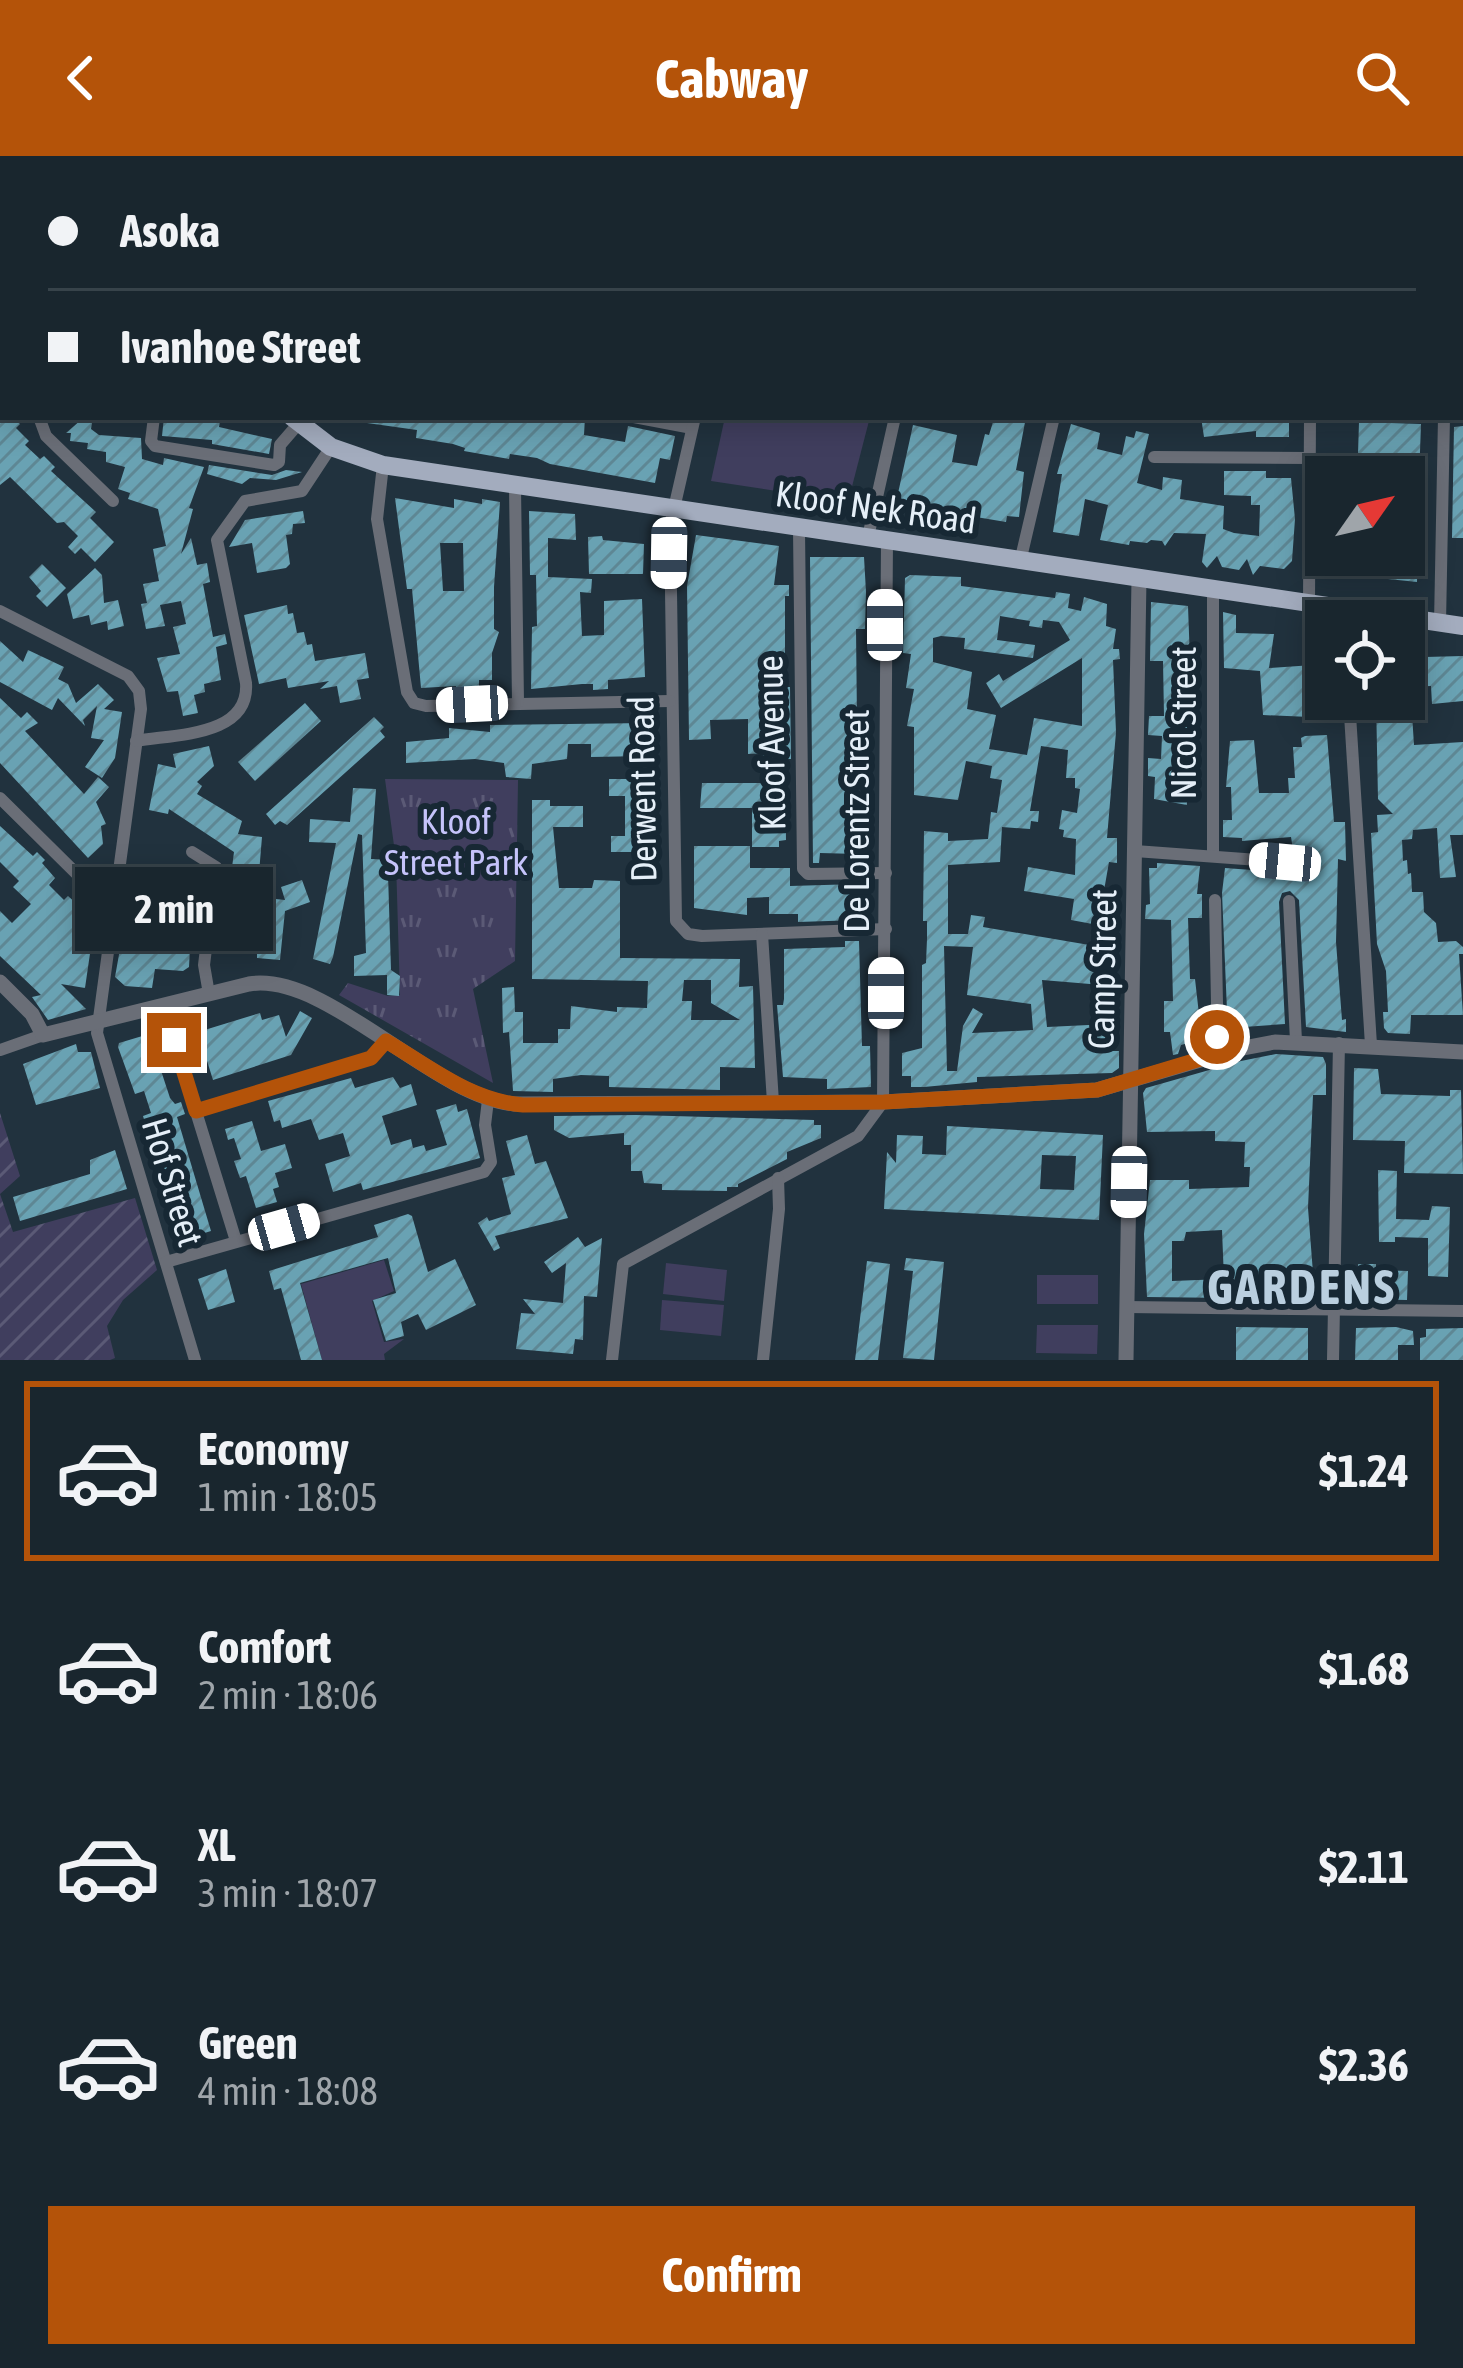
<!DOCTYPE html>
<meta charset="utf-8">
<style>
:root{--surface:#19262e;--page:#222e36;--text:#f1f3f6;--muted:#9fa5aa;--line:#37434a;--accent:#b45309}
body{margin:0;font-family:"Asap Condensed",sans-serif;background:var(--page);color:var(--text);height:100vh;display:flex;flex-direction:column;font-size:45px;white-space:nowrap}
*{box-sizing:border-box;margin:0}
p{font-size:39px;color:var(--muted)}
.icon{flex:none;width:66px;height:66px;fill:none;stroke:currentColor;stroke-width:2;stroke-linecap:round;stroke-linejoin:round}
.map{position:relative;height:1204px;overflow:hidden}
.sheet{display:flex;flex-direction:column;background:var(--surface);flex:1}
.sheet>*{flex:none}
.guide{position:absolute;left:0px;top:0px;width:1464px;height:264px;box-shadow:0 6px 30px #0003,0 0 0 3px var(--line);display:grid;align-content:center;height:264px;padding:0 48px;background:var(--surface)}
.needle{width:78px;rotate:56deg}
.fabs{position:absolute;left:1305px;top:300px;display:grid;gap:24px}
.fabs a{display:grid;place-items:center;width:120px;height:120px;border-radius:0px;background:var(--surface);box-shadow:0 6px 30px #0003,0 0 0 3px var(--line);font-size:60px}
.end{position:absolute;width:54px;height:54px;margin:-27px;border:15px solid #b45309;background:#fff;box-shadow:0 0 0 6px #fff}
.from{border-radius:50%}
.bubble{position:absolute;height:84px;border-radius:0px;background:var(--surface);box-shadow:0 6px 30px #0003,0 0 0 3px var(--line);font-size:39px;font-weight:700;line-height:84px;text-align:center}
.car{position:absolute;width:36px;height:72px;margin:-36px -18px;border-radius:15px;box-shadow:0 0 9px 3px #0007;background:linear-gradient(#fff 24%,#345 0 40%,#fff 0 76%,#345 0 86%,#fff 0)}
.guide b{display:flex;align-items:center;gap:42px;height:114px;font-size:45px}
.guide b+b{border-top:3px solid var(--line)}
.guide i{width:30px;height:30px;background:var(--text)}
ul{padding:21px 0 0;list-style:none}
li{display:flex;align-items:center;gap:36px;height:180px;margin:0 24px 18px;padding:0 24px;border:6px solid transparent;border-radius:0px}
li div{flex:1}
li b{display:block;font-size:45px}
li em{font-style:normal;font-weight:700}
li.selected{border-color:var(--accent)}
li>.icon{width:108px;height:108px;stroke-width:1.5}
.action{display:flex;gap:24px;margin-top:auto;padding:24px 48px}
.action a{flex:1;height:138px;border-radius:0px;background:var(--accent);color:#fff;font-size:48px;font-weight:700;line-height:138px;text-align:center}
header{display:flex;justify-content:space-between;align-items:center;height:156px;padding:0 48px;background:var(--accent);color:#fff;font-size:54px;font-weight:700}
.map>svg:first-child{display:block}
.grass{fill:#403e5e}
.park{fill:url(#park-tufts)}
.garden{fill:url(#garden-furrows)}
.building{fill:url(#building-hatch);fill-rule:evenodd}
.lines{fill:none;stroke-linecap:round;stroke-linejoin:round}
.minor{stroke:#6a6e77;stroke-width:12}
.tertiary{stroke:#6a6e77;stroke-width:15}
.primary{stroke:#a3acbe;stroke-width:18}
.route{stroke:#b45309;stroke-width:15}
.labels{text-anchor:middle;stroke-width:12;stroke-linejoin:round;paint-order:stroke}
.street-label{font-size:36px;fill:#e5eff8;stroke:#172834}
.park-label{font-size:36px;fill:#c5c3fa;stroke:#172834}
.district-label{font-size:48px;font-weight:bold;letter-spacing:3px;fill:#bacfdf;stroke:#172834}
</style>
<header><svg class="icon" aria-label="back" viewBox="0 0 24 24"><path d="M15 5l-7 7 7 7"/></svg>Cabway<svg class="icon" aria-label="search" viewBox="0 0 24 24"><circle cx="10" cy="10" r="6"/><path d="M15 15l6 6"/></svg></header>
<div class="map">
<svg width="1463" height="1204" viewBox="0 0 1463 1204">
<defs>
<pattern id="park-tufts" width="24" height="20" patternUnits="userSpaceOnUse" patternTransform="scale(3)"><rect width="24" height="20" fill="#403e5e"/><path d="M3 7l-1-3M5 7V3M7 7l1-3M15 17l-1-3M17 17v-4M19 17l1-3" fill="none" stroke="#5b5a76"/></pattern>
<pattern id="garden-furrows" width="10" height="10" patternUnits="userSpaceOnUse" patternTransform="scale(3)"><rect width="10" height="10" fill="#403e5e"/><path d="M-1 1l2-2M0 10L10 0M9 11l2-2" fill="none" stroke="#5b5a76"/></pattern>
<pattern id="building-hatch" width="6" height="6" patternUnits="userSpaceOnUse" patternTransform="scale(3)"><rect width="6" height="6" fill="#69a2b3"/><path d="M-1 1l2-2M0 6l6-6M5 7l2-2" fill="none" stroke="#5e8794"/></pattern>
</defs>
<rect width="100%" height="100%" fill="#21323e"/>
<!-- grass -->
<g class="grass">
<path d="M725,261H870L848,346L711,325Z"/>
<path d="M384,1104L394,1135L372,1145L384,1186L404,1183L384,1198L385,1204H322L301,1128Z"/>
<path d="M666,1107L727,1114L724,1145L663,1138Z"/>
<rect x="1037" y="1119" width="61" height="29"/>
<path d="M662,1144L724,1149L721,1180L660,1174Z"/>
<path d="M1037,1169H1098L1097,1198L1036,1197Z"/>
</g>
<!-- park -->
<path class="park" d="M385,623L518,624L515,805L473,833L493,927L339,839L348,827L388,840L400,839L396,704Z"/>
<!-- garden -->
<path class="garden" d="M0,957L20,1020L0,1038L13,1076L135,1042L157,1114L123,1144L107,1170L115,1202L110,1204H0Z"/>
<!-- building -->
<g class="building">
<path d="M0,261H13L20,268L16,272L29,285L25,289L40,303L44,300L55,311L51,315L96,356L90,362L114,386L95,406L81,392L75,398L68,391L78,380L64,366L57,367L10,321L0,329Z"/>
<path d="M164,261L220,265L219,271L272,283L269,298L212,288V284L162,280Z"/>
<path d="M367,261H585L584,279L625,286L628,270L675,280L670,304L660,302L655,327L550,308L537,302L510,298L509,303L464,295L465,292L453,288L416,282L417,274L367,267Z"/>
<path d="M1001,261H1026L1016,314L1024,316L1019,361L1007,360L1006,366L976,361V366L895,351L913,269L957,279L952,306L977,310L985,278L989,279L993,266L1000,267Z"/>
<path d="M1201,261L1256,265V261H1289V281H1256V275L1204,281Z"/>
<path d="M82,263L92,267L91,273L99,279L141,282L142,303L163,309L164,302L204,311L189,352L193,353L181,398L191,382L197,409L207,407L210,426L203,428L213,481L225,478L227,488L216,491L221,524L204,528L205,536L194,539L198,557L183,560L178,535L167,536L157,502L180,498L173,471L186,468L181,445L160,449L165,470L146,473L141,448L147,447L143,428L159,425L153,393L166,390L158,353L128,343L130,337L118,333L125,311L106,306V296L87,293L88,287L70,285L71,277H66Z"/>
<path d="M1359,266L1421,268L1419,323L1330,321V297L1358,298Z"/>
<path d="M1071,268L1100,277L1097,293L1122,299L1126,280L1134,282L1136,275L1149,278L1137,327L1162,334L1163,321L1182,324L1180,343L1224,350L1223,373L1234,377L1259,380L1260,349H1251V340L1224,339V315H1266V322H1291L1295,363L1292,405L1284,413L1260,410L1253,419L1247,403L1239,414L1222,411L1217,400L1207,412L1202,406L1206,378L1174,377L1165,390L1162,385L1151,384L1147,387L1130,385L1129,389L1100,384L1108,349L1085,343L1079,380L1053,376L1062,318H1057Z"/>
<path d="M1463,270V382H1452L1454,271Z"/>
<path d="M209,309L272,319L286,314L302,316L276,324L250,322L242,328L207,318Z"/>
<path d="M395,342L454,352V343L482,348V343L500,346L494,431V473L499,476L492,497V524H479V535L456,536V530L421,532L412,433H407ZM440,387H463L464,435H443Z"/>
<path d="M303,355L305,367L293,368L292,378L286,379L290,408L286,412L257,417L252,387L229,391L245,364Z"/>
<path d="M529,355L575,358L576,384L548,382V421L592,423L591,437L580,436L582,480L604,479V445L642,443L645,521L608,524V533L593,534V528H582L531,533L532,471L537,470L536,419H530Z"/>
<path d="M1404,368H1418L1417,426L1330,417V399H1404Z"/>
<path d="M696,379L779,390L774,429H789V440H785V519L786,531H790L791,603H785L786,684L779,685V691H752V652H700L702,627H765L763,597L748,598V563L710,564L711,583L689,584L687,430Z"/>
<path d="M602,380L603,384L644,388L643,418H589L588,381Z"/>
<path d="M810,401H864L866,436L865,473H856L857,565H849L850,619H856V630L848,631V674L858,675V698L820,697L819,707H813Z"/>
<path d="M42,408L66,432L47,451L36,440L41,435L29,421Z"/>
<path d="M95,412L102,419L104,447L118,444L124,470L108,474L107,465L91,469L89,459L73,463L67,438Z"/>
<path d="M910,419L961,421V430L1055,442L1056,436L1070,438L1068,452L1081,455L1084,441L1107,448L1106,470L1116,473L1113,493H1119L1120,503L1113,504L1116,576L1107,682H1117V707L1109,706L1098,769L1071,764L1074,743L1024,735L1028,711L1075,719L1076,683L1063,681L1064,674L1059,673L1062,654L1077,657L1080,633L1075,632V622H1066L1068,594L1041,590L1030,655H1039L1038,666L1031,665L1030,673L1002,671L1000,706L948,709V778H968L971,759L985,761L983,771L1107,792L1102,829L1042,824L1047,871L1109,868V895H1119V912L1112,917L977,921V926L924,931H911V920H902V897L922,892V809L926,807L927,783V765H923L924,675L948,677V685L988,683L991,656L997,657L1002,624L990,622L992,610L966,605L958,644L914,639V571L907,570L914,533L906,532L911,498L903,497L905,422ZM1000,460L1030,465L1029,470L1042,472L1043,464L1059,466L1070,484L1003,525L999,518L986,527L1001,552L1082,502V570L1034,562L1027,599L989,593L996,559L967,553L972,516L933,506V482L941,480L965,482L964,493L1033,502L1035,489L997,484ZM944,790L973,791L967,839L1031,848L1033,874L1014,875L972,877L983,858L973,852L963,870L957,915H947Z"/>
<path d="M1151,446L1188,450L1192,560H1187V649L1154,643L1155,621L1148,620V602L1161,603L1162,580L1148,579L1149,560H1164L1163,505H1150Z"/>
<path d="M287,449L288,458L293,457L297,477L304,476L307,489L312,488L315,505L365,497L369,522L357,524L361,543L340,547L337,530L320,533L329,525L288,532L286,522L259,528L244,459Z"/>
<path d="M1223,456L1236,459V477L1274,478L1269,512L1313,509L1314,524L1324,523L1326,545H1319L1310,561L1263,559L1260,515L1224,512Z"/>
<path d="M0,485L23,506L28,494L64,511L58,523L68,528L76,547L98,528L114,544L104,553L122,556L115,602L102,622L85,611L104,584L91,582L97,550L83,564L85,570L58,542L52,554L0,526Z"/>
<path d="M1425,495V501L1463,500V545L1432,548L1431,530L1404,531V496Z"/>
<path d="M0,542L21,562L27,556L38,567L25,575L84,638L98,621L109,631L96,646L106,668L101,670L103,688L88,702L0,607Z"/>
<path d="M1376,543H1388V559L1412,558L1414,589L1463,586V679H1450L1456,721L1440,722L1437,672L1413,674L1412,683L1402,684L1403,705L1407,704L1408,718L1411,717L1412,736H1423L1424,756L1436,767L1438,786L1456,785L1463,791V798H1459L1463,859H1411L1410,878L1388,877L1384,872L1383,856H1388L1386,815L1377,788L1371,677L1378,676L1377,659L1393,658L1378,643Z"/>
<path d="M305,547L321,565L255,625L238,606Z"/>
<path d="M374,561L384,571L380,575L385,581L287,669L280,665L275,669L266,658Z"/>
<path d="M647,567V600L591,601V588H568L567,603L532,608L531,623L506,621L504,607L475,603L406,607V586L449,582V572L490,576V569Z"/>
<path d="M1327,579L1334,666H1345L1346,705L1338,703L1336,786L1342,864L1346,863V876L1306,871L1299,744L1290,735L1282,737L1279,746L1285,868L1244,871V878H1228L1222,737L1225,712L1291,717L1295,706L1291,681L1242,685V682L1223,681V664H1232L1231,631H1226L1230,585L1254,584L1259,637H1289L1288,622H1295L1293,591H1302L1301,582L1305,580Z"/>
<path d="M209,590L214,610L197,626L202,630L197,638L242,665L238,678L262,681L257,741L285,744L281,731L302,724L310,746L285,755L280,804L257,802V797L221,796L234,696L169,653L168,658L149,654L158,608L176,612L173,598Z"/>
<path d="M609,623H642V696H611V680H625V640H609Z"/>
<path d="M353,632L376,633L371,703L394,704V718H388L391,814L400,820L399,840L387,839V819L354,820V800L366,797L362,679L358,678L333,801L330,808L313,803L336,687L309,686L310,663L350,666Z"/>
<path d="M532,644H550V650H583V671H553L559,732H592L594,724L620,725V802L740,803L739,831L753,830L755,912L720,911V934L609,931V920L581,919L553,923V936L513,935L509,876L503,877L502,832L514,831L515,856H523V887H558V873H570L571,850L617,856V851L647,852L648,825L532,823ZM684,824H711V847L740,864H691L692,845H682Z"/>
<path d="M0,670L33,700L37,696L45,704L42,707L55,722L49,729L64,744L68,740L78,749L75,752L94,770L85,832L61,828L86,853L48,864L32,841L41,839L0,800V755L12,767L31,748L13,731L19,725L0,706Z"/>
<path d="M694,690H750V712H790V730L858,728V738H862L859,764L798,766V758H769V741L747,742V759L694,752Z"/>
<path d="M1157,707L1200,710L1197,738H1202V762H1188L1190,823H1195L1200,867L1197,874L1203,883L1181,889L1178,898L1173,899L1170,876H1164V845H1173L1171,764L1145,763L1146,749L1150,748L1149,712H1157Z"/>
<path d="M181,708L194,710L203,717L198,738L197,764L191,773L189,811L183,815L155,813L152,832L125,830L115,821L123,776L163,782L169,744L176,745Z"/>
<path d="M845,785H859L862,890H870L871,931L827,933V923L783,921L777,849H783L784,843V793L845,791Z"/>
<path d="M300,855L312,862L291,899L213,924L198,876L260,857L262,864L279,859L286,881Z"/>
<path d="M149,878L170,942L175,948L181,946L185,958L177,961L211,1075L182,1084L171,1047L176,1045L169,1019L161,1021L143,960L151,957L144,935L135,938L118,891L119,887Z"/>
<path d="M76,888L78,896H91L100,932L36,949L23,908Z"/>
<path d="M1276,898L1323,901L1326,908V939H1313L1308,1052L1315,1143L1147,1141L1144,1078L1150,1024H1189V1033L1249,1031L1250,1011H1244L1245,986L1215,985V975L1147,976L1143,937L1146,932L1241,905ZM1222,1074L1224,1123L1172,1125V1085H1184L1186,1076Z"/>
<path d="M1354,912L1378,913L1381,938L1450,940V934H1461L1463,1018L1404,1017L1405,985L1353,984Z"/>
<path d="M393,921L400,932L411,928L417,949L382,960L391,989L411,983L413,992L424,989L426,995L447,989L436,954L456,948L458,956L467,953L480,1002L363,1034L361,1027L333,1036L325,1008L350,1000L343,977L319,984L311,963L282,972L280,964L274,966L268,945L351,922L355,932Z"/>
<path d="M636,959L814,964V969H821V982L787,996V1003L738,1028V1031H727V1035L662,1034V1028L644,1027L642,1015H631V989H624V977L569,982L554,974V960Z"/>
<path d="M252,965L261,995L285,988L292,1012L275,1017L279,1031L273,1033L277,1046L256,1052L246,1020L240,1022L234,1005L241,1003L234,982L228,984L225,973Z"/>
<path d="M947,970L1103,979L1099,1064L884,1053L887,996L896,1007L897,979L923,980L922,998L946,999ZM1042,999L1076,1000L1074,1034L1040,1033Z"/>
<path d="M527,979L535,1008L546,1005L568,1062L495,1080L500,1092L494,1095L478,1067L487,1061L489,1065L511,1058L502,1022L515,1019L506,985Z"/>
<path d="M115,994L127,1033L20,1065L13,1041L90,1018V1004Z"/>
<path d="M1378,1014L1397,1015L1396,1063L1429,1064L1432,1050L1450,1051L1448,1121L1428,1120V1082L1395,1081V1086H1379Z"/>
<path d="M408,1058L412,1060L428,1116L455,1103L476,1149L426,1174L418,1158L401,1166L404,1180L386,1185L373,1144L396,1137L388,1102L300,1127L322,1204H301L281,1132L274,1134L269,1115L378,1081L374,1069Z"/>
<path d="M578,1081L585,1091L602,1082L597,1141L584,1140L583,1184L575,1183L573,1198L516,1193L521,1157L535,1158L523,1143L563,1147L566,1107L552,1117L544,1106Z"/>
<path d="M906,1102L944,1106L934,1204L903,1202L913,1115L904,1114Z"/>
<path d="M867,1105L890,1108L878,1204H855Z"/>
<path d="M1358,1108H1376V1114L1408,1115L1407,1144L1357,1143L1349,1133V1117H1358Z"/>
<path d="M226,1113L235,1146L208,1154L198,1123Z"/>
<path d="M1236,1171L1308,1172V1204H1236Z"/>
<path d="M1396,1171L1413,1175L1414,1189H1398V1204H1355L1356,1172Z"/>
<path d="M1463,1172V1204H1420V1182L1426,1181V1173Z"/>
</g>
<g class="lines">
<!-- minor -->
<g class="minor">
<path d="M18,0L22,3"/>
<path d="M301,0L314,3"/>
<path d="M281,3L282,0"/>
<path d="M465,3L466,0"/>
<path d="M755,3V0"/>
<path d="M954,3L955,0"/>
<path d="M1114,3L1115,0"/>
<path d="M1313,3V0"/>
<path d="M1449,3V0"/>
<path d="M1461,206H1463"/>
<path d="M39,261L46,280L113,345"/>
<path d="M154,261L151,285L155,290L274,309L279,306L280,289L299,267"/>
<path d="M634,261L692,272"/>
<path d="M695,261L670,370L676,765L688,778L702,780L886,773"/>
<path d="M1154,301L1309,302"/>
<path d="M383,309L377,363L407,536L414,547L426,550L670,545"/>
<path d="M515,331L518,546"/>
<path d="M799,374L803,713L808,718L886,717"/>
<path d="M868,381L895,261"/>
<path d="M1020,406L1054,261"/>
<path d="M1213,434V700"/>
<path d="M1309,448L1310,261"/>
<path d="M0,455L128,520L139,535L141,553L97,877L195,1204"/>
<path d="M1440,467L1444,261"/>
<path d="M1349,543L1371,889"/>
<path d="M136,585C174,578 250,581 246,527L217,384L245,345L302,335L331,291"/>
<path d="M0,642L93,734L113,740"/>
<path d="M1135,695L1285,706"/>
<path d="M192,696L216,711L204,809L209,838"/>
<path d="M1215,744L1218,899"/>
<path d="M1289,745L1296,885"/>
<path d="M762,778L773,946"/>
<path d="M163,849L236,1085"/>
<path d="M0,894L43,879"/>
<path d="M196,955L371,902L386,885"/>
<path d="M166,1106L484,1016L491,1006L485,969L488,944"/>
<path d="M1126,1151L1463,1155"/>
<path d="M612,1204L623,1108L858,980L883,946L887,384"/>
<path d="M763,1204L779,1053L778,1022"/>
<path d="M1333,1204L1339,887"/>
</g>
<!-- tertiary -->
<g class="tertiary">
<path d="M0,826L32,858L43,879L249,828C326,815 432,940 514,948L883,946L1097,934L1238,893L1275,886L1463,896"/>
<path d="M1126,1204L1139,423"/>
</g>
<!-- primary -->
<g class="primary">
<path d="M0,220L3,221"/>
<path d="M292,261L331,291L383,309L1463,470"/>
</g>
</g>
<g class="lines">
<!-- route -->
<path class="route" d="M174,884L196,955L371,902L386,885C430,911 471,945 523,949L884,946L1097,934L1217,898V881"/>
</g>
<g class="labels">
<!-- street labels -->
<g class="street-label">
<text transform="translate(876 351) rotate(8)" y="13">Kloof Nek Road</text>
<text transform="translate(1183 567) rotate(-90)" y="13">Nicol Street</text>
<text transform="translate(771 587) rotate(-91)" y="13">Kloof Avenue</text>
<text transform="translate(642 633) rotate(-91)" y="13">Derwent Road</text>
<text transform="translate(856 665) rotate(-90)" y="13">De Lorentz Street</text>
<text transform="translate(1102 813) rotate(-89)" y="13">Camp Street</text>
<text transform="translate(173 1026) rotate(73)" y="13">Hof Street</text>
</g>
<!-- park labels -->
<g class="park-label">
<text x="456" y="678">Kloof<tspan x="456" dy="41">Street Park</tspan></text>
</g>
<!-- district labels -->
<g class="district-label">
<text x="1302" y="1148">GARDENS</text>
</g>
</g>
</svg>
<div class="fabs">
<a><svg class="needle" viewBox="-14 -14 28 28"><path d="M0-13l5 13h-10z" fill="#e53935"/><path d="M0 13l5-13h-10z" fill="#9fa5aa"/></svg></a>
<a><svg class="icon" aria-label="locate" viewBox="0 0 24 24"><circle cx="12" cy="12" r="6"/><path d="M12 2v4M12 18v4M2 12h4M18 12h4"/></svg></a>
</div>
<i class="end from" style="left:1217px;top:881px"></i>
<i class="end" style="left:174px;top:884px"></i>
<div class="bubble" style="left:75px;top:711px;width:198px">2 min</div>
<i class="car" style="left:669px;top:397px;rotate:181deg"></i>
<i class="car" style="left:885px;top:469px;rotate:0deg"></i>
<i class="car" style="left:472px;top:548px;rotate:267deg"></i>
<i class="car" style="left:1285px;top:706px;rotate:275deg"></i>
<i class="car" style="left:886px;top:837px;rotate:0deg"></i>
<i class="car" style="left:1129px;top:1026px;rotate:181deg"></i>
<i class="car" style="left:284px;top:1071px;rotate:74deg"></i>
<div class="guide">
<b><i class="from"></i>Asoka</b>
<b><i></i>Ivanhoe Street</b>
</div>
</div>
<section class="sheet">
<ul>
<li class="selected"><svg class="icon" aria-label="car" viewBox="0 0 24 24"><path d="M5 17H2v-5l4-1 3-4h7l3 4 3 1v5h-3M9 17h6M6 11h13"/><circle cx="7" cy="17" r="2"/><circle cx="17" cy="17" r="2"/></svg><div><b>Economy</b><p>1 min · 18:05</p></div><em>$1.24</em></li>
<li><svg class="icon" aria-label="car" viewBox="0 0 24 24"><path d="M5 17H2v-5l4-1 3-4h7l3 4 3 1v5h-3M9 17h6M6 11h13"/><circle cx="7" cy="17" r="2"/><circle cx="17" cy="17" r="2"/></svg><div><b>Comfort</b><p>2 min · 18:06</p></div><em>$1.68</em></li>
<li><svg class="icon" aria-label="car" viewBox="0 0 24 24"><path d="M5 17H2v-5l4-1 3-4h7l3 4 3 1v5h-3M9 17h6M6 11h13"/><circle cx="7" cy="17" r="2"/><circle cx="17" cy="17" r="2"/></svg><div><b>XL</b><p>3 min · 18:07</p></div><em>$2.11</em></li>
<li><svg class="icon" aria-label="car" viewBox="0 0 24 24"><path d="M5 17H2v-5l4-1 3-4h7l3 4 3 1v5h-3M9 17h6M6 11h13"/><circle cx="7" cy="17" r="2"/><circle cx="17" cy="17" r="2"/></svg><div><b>Green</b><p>4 min · 18:08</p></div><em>$2.36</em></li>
</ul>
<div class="action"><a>Confirm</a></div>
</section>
